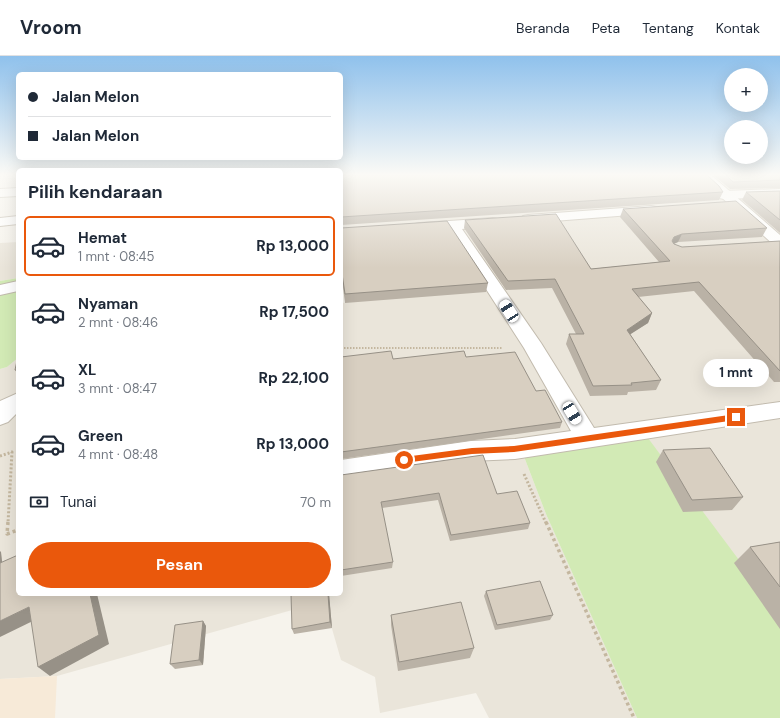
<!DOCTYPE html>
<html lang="id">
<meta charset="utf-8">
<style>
:root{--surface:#fff;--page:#f2f2f3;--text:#1f2937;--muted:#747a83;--line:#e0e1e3;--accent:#ea580c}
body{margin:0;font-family:"DM Sans",sans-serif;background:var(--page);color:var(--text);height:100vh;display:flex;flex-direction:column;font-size:15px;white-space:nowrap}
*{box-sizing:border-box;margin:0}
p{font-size:13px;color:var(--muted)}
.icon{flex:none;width:22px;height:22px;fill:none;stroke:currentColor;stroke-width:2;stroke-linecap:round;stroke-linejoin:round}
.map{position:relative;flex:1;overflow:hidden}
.details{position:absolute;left:16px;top:112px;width:327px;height:428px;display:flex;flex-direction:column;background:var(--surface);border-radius:6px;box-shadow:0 4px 16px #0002}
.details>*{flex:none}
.top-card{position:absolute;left:16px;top:16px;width:327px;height:88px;border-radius:6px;box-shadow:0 4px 16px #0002;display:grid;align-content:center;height:88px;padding:0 12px;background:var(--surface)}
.controls{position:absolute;left:724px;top:12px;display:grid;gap:8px}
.controls a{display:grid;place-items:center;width:44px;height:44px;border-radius:50%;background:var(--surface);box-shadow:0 4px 16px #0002;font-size:20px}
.end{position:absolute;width:18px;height:18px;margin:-9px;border:5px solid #ea580c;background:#fff;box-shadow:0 0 0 2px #fff}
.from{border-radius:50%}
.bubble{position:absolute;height:28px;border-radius:14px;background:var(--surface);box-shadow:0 4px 16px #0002;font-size:13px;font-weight:700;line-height:28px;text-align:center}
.car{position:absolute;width:12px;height:24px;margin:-12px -6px;border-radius:5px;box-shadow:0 0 3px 1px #0007;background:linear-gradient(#fff 24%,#345 0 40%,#fff 0 76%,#345 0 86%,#fff 0)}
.top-card b{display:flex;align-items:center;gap:14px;height:38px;font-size:15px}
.top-card b+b{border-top:1px solid var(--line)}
.top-card i{width:10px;height:10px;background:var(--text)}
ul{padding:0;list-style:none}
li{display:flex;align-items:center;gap:12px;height:60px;margin:0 8px 6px;padding:0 4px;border:2px solid transparent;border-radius:6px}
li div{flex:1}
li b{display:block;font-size:15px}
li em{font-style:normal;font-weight:700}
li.current{border-color:var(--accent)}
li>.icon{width:36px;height:36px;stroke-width:1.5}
h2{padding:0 12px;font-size:18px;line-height:48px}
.pay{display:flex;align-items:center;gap:10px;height:44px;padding:0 12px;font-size:15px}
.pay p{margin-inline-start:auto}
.primary-button{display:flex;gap:8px;margin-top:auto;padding:8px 12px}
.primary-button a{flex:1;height:46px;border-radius:24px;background:var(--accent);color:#fff;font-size:16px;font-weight:700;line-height:46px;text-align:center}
header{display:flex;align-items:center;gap:24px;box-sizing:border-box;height:56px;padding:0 20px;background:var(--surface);border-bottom:1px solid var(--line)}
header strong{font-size:19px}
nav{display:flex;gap:22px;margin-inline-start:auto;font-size:14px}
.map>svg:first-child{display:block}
.residential{fill:#eae5da}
.commercial{fill:#f7ead8}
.green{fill:#d2eab5}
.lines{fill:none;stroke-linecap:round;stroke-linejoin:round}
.minor-casing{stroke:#c2bbae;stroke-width:2}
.tertiary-casing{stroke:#c2bbae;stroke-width:2}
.path-far2{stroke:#c4b79f;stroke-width:2;stroke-dasharray:1.5 1.5;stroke-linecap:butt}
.path-far1{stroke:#c4b79f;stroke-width:3;stroke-dasharray:2 2;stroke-linecap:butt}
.path{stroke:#c4b79f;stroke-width:3.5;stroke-dasharray:3 3;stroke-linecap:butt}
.minor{fill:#fff;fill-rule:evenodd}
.tertiary{fill:#fff;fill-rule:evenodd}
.wall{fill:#bab2a6}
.shaded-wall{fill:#979187}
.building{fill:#d8cfc1;stroke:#979187}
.route{fill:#ea580c}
</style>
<header>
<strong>Vroom</strong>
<nav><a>Beranda</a><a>Peta</a><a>Tentang</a><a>Kontak</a></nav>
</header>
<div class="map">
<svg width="780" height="662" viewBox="0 0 780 662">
<rect width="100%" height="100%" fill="#f6f3ec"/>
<!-- residential -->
<g class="residential">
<path d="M421,119H524L780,131V559L523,398L546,458L637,662H489L476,637L380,657L375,621L341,604L324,545L57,620L0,623V313L7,311L18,302V538H341V247L505,230L341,174V140Z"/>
<path d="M18,186V222L0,225V187Z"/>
</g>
<!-- commercial -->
<path class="commercial" d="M57,620L55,662H0V623Z"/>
<!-- green -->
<g class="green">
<path d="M18,222V302L7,311L0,313V225Z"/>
<path d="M639,370L780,559V662H637L546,458L523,398L592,371Z"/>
</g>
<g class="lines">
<defs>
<g id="minor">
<path d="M18,132V140L0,141V133Z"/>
<path d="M780,133V141L724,143L719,142L717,139L719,136L724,135Z"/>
<path d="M651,150L656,151L658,154L656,157L528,167L523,166L521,163L523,160L528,159Z"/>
<path d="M18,160V168L0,170V162Z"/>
<path d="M493,162L498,163L500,166L498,169L462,173L541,287L594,372L780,346V362L515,403L471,405L341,424V404L471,385L515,383L571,375L524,292L448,174L420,175L415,174L413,171L415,168L420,167Z"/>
<path d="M18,225V235L0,239V229Z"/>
<path d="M18,337V356L8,366L0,369V345Z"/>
</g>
<path id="tertiary" d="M697,119H711L780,179V192L775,190Z"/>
</defs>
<!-- minor casing -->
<use href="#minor" class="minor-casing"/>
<!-- tertiary casing -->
<use href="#tertiary" class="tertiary-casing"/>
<!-- path-far2 -->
<path class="path-far2" d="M341,292H503"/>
<!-- path-far1 -->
<g class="path-far1">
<path d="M0,400L12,396L8,467"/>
<path d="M524,418L546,467"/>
</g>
<!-- path -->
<g class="path">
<path d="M8,466L7,478L18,474"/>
<path d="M546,466L634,662"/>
</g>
<!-- minor -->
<use href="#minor" class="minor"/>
<!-- tertiary -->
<use href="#tertiary" class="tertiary"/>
</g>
<!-- wall -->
<g class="wall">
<path d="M341,119L723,136L719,144L341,169Z"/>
<path d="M713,119H780V132L730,133Z"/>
<path d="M780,135V177L742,144L746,136Z"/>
<path d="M623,153L767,172L762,181L678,186L674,188L682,191L780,185V326H774L694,235L638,241L652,257L648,267L630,278L661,324L656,334L628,336L627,339L590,340L566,288L569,278H576L552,232L506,234L464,172L465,164L591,213L659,206L620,161Z"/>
<path d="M341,172L488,227L486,236L345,247L341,215Z"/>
<path d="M341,301L393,303L466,301L536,335L562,366L560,372L341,403Z"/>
<path d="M663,394L743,441L732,454L683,456L656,406Z"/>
<path d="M341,419L497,438L530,467L528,473L450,485L438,444L382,452L393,506L392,512L341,520Z"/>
<path d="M780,486V573L734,507L750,491Z"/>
<path d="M486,535L553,559L550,564L495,574L484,540Z"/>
<path d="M329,538L332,572L294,578L292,573Z"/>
<path d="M391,559L474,592L470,602L398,615L391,569Z"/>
<path d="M203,565L206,570L203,609L175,613L170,608Z"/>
</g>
<!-- shaded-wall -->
<g class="shaded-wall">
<path d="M682,178L678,186L671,189L674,181Z"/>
<path d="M652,257L648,267L623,283L627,274Z"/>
<path d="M18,313V318L15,314Z"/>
<path d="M0,495L1,496L4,521L0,518Z"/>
<path d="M90,538H97L109,588L50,620L38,611Z"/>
<path d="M328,538H329L332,572L330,566Z"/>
<path d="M29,551L41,561L0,581V565Z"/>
<path d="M203,565L206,570L203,609L199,604Z"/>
</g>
<!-- building -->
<g class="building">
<path d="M341,119H707L719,130L723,136L341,161Z"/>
<path d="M726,119H780V124L733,126Z"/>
<path d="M780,135V164L746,136Z"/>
<path d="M736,145L767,172L682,178L674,181L672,185L674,188L682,191L780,185V315L699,226L632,233L652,257L627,274L661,324L631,327L632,329L593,330L569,278H584L555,223L508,225L465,164L556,158L591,213L670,205L623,153Z"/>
<path d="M447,165L488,227L345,238L341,211V172Z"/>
<path d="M391,295L393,303L464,295L466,301L515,296L536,335L545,334L562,366L341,396V301Z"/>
<path d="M18,300V313L15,314Z"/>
<path d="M710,392L743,441L692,444L663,394Z"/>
<path d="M483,399L497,438L517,435L530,467L451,479L439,437L381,446L393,506L341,514V419Z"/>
<path d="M780,486V531L750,491Z"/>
<path d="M18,499V538H90L99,579L38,611L29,551L0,565V507Z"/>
<path d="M540,525L553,559L497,569L486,535Z"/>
<path d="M291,538H328L330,566L292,573Z"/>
<path d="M461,546L474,592L399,606L391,559Z"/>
<path d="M203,565L199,604L170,608L175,569Z"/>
</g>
<!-- sky -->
<linearGradient id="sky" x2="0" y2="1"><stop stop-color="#8fc1ec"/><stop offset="0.56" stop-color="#fbfaf6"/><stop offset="1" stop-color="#fbfaf6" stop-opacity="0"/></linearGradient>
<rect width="780" height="212" fill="url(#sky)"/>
<!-- route -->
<path class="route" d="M736,358L739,361L736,364L514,396L472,398L404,407L400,404L404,401L472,392L514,390Z"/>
</svg>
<div class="controls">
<a>+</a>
<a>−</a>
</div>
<i class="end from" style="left:404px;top:404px"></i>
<i class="end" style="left:736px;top:361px"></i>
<div class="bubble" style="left:703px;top:303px;width:66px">1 mnt</div>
<i class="car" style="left:509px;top:255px;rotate:327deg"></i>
<i class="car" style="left:572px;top:357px;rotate:149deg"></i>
<div class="top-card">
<b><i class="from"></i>Jalan Melon</b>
<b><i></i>Jalan Melon</b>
</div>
<section class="details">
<h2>Pilih kendaraan</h2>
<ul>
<li class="current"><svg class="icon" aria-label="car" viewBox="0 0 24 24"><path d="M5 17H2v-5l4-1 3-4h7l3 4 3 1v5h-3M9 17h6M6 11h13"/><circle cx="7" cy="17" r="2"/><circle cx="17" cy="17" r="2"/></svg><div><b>Hemat</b><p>1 mnt · 08:45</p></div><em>Rp 13,000</em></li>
<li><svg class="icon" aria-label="car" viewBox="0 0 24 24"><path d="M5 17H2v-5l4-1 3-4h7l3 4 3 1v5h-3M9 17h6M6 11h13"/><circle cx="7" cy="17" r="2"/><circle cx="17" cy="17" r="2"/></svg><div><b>Nyaman</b><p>2 mnt · 08:46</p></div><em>Rp 17,500</em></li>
<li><svg class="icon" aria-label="car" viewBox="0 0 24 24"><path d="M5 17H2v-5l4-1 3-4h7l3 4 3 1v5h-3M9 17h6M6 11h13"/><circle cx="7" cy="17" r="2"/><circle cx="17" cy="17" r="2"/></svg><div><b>XL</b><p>3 mnt · 08:47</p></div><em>Rp 22,100</em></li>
<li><svg class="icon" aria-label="car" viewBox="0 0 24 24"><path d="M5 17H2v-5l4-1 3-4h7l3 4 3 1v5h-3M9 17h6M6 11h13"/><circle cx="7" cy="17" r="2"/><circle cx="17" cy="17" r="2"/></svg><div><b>Green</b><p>4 mnt · 08:48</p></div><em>Rp 13,000</em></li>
</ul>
<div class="pay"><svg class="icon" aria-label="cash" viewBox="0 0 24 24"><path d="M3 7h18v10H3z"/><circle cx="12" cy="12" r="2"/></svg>Tunai<p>70 m</p></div>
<div class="primary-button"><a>Pesan</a></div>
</section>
</div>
